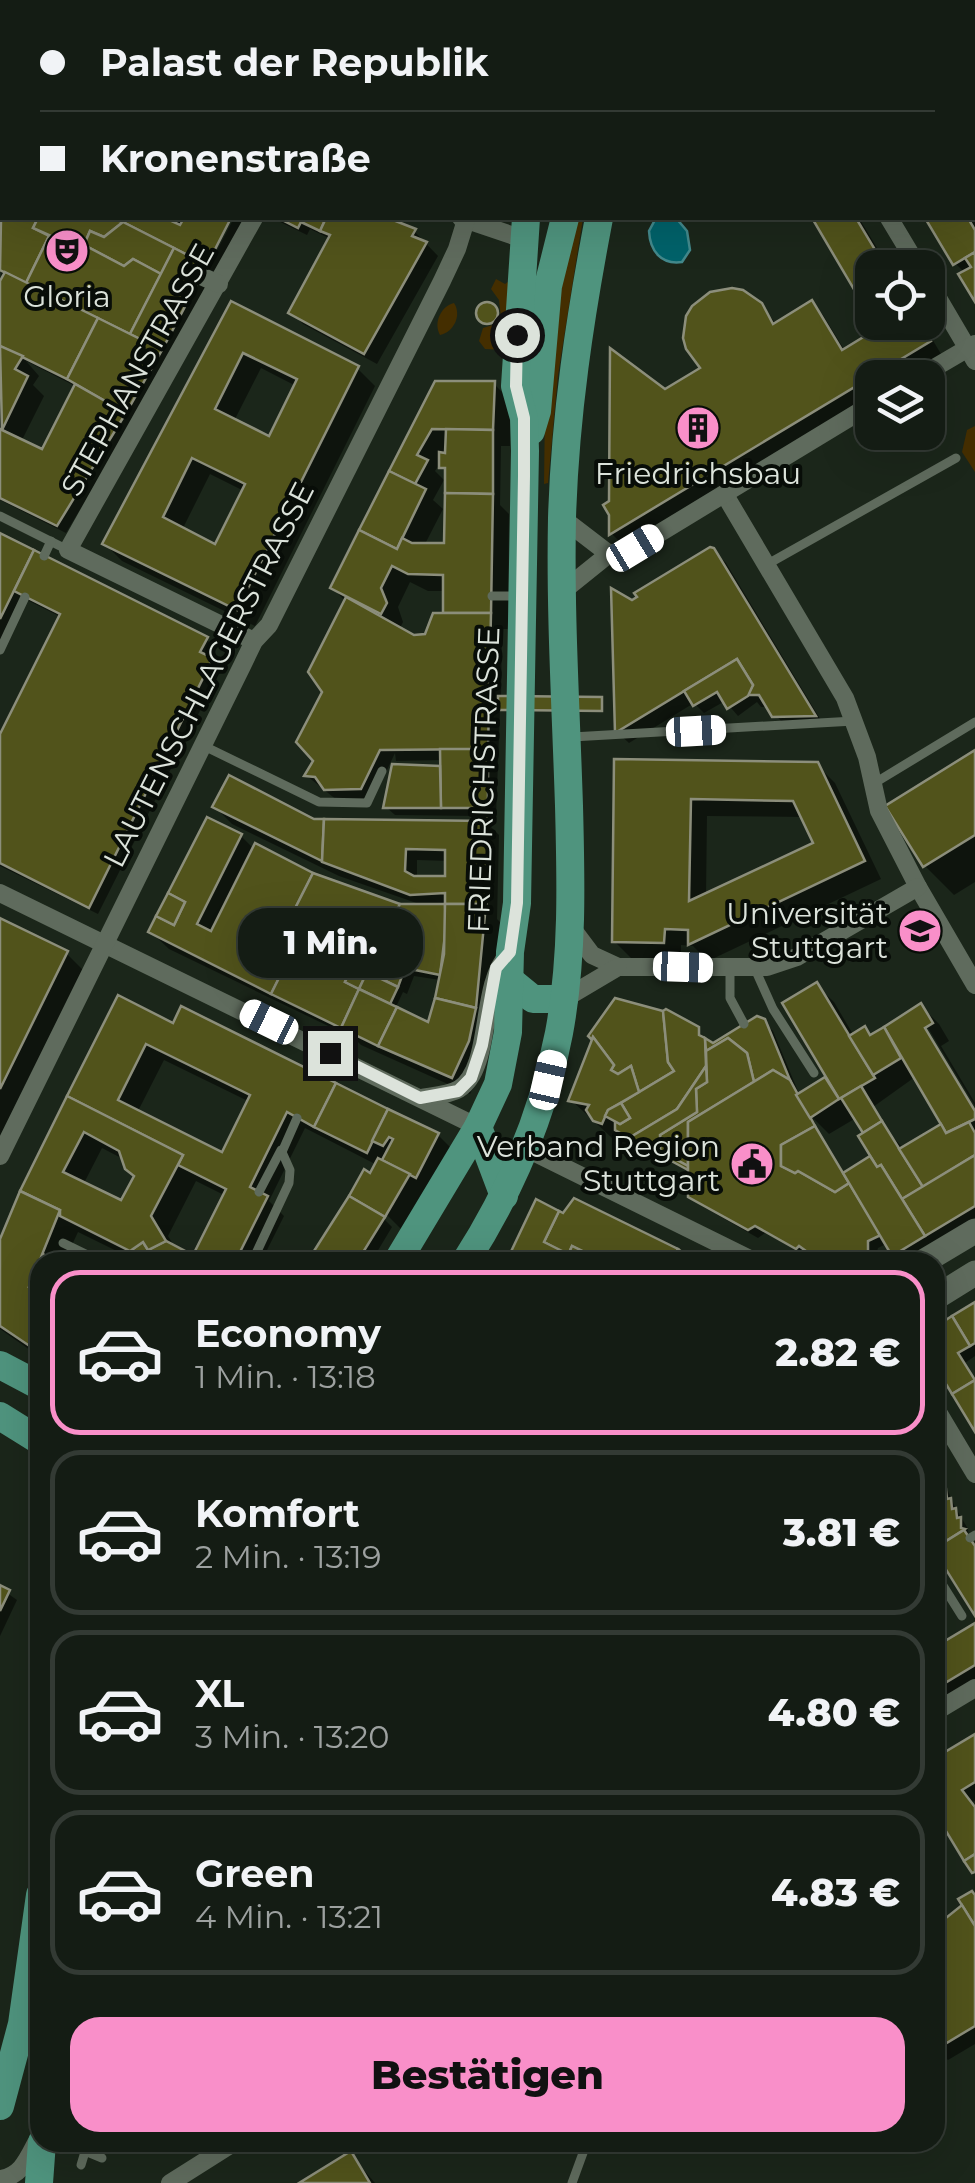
<!DOCTYPE html>
<html lang="de">
<meta charset="utf-8">
<style>
:root{--surface:#141c14;--page:#1d251d;--text:#f1f3f6;--muted:#9da1a0;--line:#333a34;--accent:#f98fc9}
body{margin:0;font-family:Montserrat,sans-serif;background:var(--page);color:var(--text);height:100vh;display:flex;flex-direction:column;font-size:38px;white-space:nowrap}
*{box-sizing:border-box;margin:0}
p{font-size:32px;color:var(--muted)}
.icon{flex:none;width:55px;height:55px;fill:none;stroke:currentColor;stroke-width:2;stroke-linecap:round;stroke-linejoin:round}
.map{position:relative;flex:1;overflow:hidden}
.sheet{position:absolute;left:30px;top:1252px;width:915px;height:900px;display:flex;flex-direction:column;background:var(--surface);border-radius:30px;box-shadow:0 10px 40px #0002,0 0 0 2px var(--line)}
.sheet>*{flex:none}
.banner{position:absolute;left:0px;top:0px;width:975px;height:220px;box-shadow:0 10px 40px #0002,0 0 0 2px var(--line);display:grid;align-content:center;height:220px;padding:0 40px;background:var(--surface)}
.controls{position:absolute;left:855px;top:250px;display:grid;gap:20px}
.controls a{display:grid;place-items:center;width:90px;height:90px;border-radius:20px;background:var(--surface);box-shadow:0 10px 40px #0002,0 0 0 2px var(--line);font-size:50px}
.end{position:absolute;width:45px;height:45px;margin:-22px;border:12px solid #dce3db;background:#111;box-shadow:0 0 0 5px #111}
.from{border-radius:50%}
.bubble{position:absolute;height:70px;border-radius:30px;background:var(--surface);box-shadow:0 10px 40px #0002,0 0 0 2px var(--line);font-size:32px;font-weight:800;line-height:70px;text-align:center}
.car{position:absolute;width:30px;height:60px;margin:-30px -15px;border-radius:12px;box-shadow:0 0 8px 2px #0007;background:linear-gradient(#fff 24%,#345 0 40%,#fff 0 76%,#345 0 86%,#fff 0)}
.banner b{display:flex;align-items:center;gap:35px;height:95px;font-size:38px}
.banner b+b{border-top:2px solid var(--line)}
.banner i{width:25px;height:25px;background:var(--text)}
ul{padding:18px 0 0;list-style:none}
li{display:flex;align-items:center;gap:30px;height:165px;margin:0 20px 15px;padding:0 20px;border:5px solid var(--line);border-radius:30px}
li div{flex:1}
li b{display:block;font-size:38px}
li em{font-style:normal;font-weight:800}
li.selected{border-color:var(--accent)}
li>.icon{width:90px;height:90px;stroke-width:1.5}
.action{display:flex;gap:20px;margin-top:auto;padding:20px 40px}
.action a{flex:1;height:115px;border-radius:30px;background:var(--accent);color:#111;font-size:40px;font-weight:800;line-height:115px;text-align:center}
.map>svg:first-child{display:block}
.green{fill:#442e00}
.water{fill:#01626a;stroke:#43898c;stroke-width:2.5}
.shadow{fill:#0007;fill-rule:evenodd}
.building{fill:#51531b;stroke:#8c8e7b;stroke-width:2.5;fill-rule:evenodd}
.lines{fill:none;stroke-linecap:round;stroke-linejoin:round}
.primary-tunnel{stroke:#384237;stroke-width:28;stroke-dasharray:28 14;stroke-linecap:butt}
.lane{stroke:#5f6b5d;stroke-width:9}
.street{stroke:#5f6b5d;stroke-width:18}
.secondary{stroke:#5f6b5d;stroke-width:25}
.primary{stroke:#4f947e;stroke-width:28}
.route{stroke:#dce3db;stroke-width:12}
.labels{text-anchor:middle;stroke-width:8;stroke-linejoin:round;paint-order:stroke}
.poi-label{font-size:30px;fill:#dce3db;stroke:#080d08}
.street-label{font-size:30px;fill:#dce3db;stroke:#080d08}
</style>
<div class="map">
<svg width="975" height="2183" viewBox="0 0 975 2183">
<rect width="100%" height="100%" fill="#1b261a"/>
<!-- green -->
<g class="green">
<path d="M571,218H583L558,375L548,483L544,484L545,408Z"/>
<path d="M496,279L505,284L509,281L506,350L485,349L479,341L483,328L496,324L501,318L499,300L491,289Z"/>
<path d="M454,303C462,315 454,332 440,335C433,323 441,306 454,303Z"/>
<path d="M975,426V472L962,452L967,430Z"/>
</g>
<!-- water -->
<path class="water" d="M656,218H676L687,231L690,250L682,262C661,265 650,251 649,231Z"/>
<!-- shadow -->
<g class="shadow">
<path d="M110,0H415L109,2Z"/>
<path d="M456,0H517L520,2H456Z"/>
<path d="M569,0L568,2L545,1V0Z"/>
<path d="M714,0H943L944,2H712Z"/>
<path d="M972,45L975,47L972,142Z"/>
<path d="M2,180V218H228L199,275L203,277L234,218H254L66,533L0,500ZM26,361L77,387L43,453L21,442L44,396L33,385L39,376Z"/>
<path d="M272,218H382L414,231L438,256L377,364L303,324L291,312L331,239L310,229L307,235Z"/>
<path d="M814,218H859L889,268H872V315Z"/>
<path d="M928,218H972L975,222V297L965,273L955,263Z"/>
<path d="M752,298L777,324L811,303L823,315L845,351L881,329L877,322H922L941,354L902,378H872V395L623,545L612,534V502L664,392L703,368Z"/>
<path d="M232,305L357,368L375,386L255,626L122,561L105,544ZM261,368L296,386L270,439L234,421ZM210,474L244,491L216,547L182,530Z"/>
<circle cx="488" cy="315" r="10"/>
<path d="M437,383H493L511,401L510,446H501L500,505L509,514L508,629H502L501,698L603,702V712L500,711L496,816H489V825L499,835L497,919L503,925L486,1060L470,1094L361,1045L355,1039L169,949L151,932L208,820L241,836L255,850L313,875L399,906H425L339,876L232,824L215,807L314,822L480,823L477,816L395,815L386,807L394,767L443,769V760L396,761L395,753L373,800L338,801L307,776L316,760L325,692L346,602L333,588ZM439,465L448,473L446,546H424L443,509L433,500L444,480L435,471ZM410,582L428,591H446L445,615L427,637L413,638L399,630L403,622L398,607ZM417,860L448,861V879L417,878ZM324,915L339,921L317,969L300,961ZM370,935L385,942L382,948L370,936ZM414,976L440,980L429,1025L395,1009L403,992L407,994Z"/>
<path d="M0,534L206,639L215,648L209,659L221,669L98,914L0,866V740L61,617L23,598L0,644Z"/>
<path d="M713,550L726,563L825,727L787,728L769,707H761L757,702L738,716L725,701L704,713L694,703L629,743L617,732L633,603ZM742,672L762,695L757,697Z"/>
<path d="M975,753V882L954,895L925,866Z"/>
<path d="M617,762L817,765L835,783L881,879L708,961L693,946L681,945V960L632,959L614,941ZM707,816L804,817L817,844L706,896Z"/>
<path d="M0,921L66,953L84,971L0,1138Z"/>
<path d="M816,985L834,1002L854,1036L864,1029L872,1037L921,1006L939,1024L949,1041L941,1046L975,1103V1106L928,1028H922L975,1116V1233L927,1262H904L852,1193L884,1245L878,1248L874,1262H823L765,1233L758,1238L700,1205L690,1196V1170L637,1140L632,1152L625,1150L571,1100L698,1029L700,1038L706,1043L707,1053L763,1021L773,1031L800,1096L828,1078ZM915,1077L944,1125L904,1149L879,1122L873,1107ZM813,1118L829,1134L856,1118L866,1134L874,1157L843,1176L819,1136Z"/>
<path d="M119,998L174,1026L438,1135L455,1152L404,1232L383,1211V1218L392,1227L371,1262H310L352,1195L377,1165L305,1128L269,1201L284,1216L261,1262H139L78,1232L64,1262H40V1357L0,1329V1245ZM164,1060L250,1102L224,1155L137,1113ZM102,1148L125,1160L136,1177L122,1204L83,1185ZM196,1181L226,1196L194,1259L176,1249L168,1236Z"/>
<path d="M574,1201L698,1262H509L538,1203L564,1216Z"/>
<path d="M975,1305V1356L965,1363L975,1379V1427L935,1361V1330Z"/>
<path d="M935,1460L954,1505L968,1529L969,1539L975,1545V1612L935,1543Z"/>
<path d="M0,1588L17,1600L0,1636Z"/>
<path d="M975,1626V1683L935,1708V1650Z"/>
<path d="M975,1737V1801L972,1802L975,1807V1873L935,1809V1761Z"/>
<path d="M975,1897V2044L948,2060L935,2047V1898L948,1919Z"/>
<path d="M935,2052L943,2065L935,2070Z"/>
<path d="M350,2154L375,2183H304Z"/>
</g>
<!-- building -->
<g class="building">
<path d="M106,0H172L105,2Z"/>
<path d="M208,0H398L207,2Z"/>
<path d="M711,0H892L893,2H709Z"/>
<path d="M972,32L975,37L972,123Z"/>
<path d="M2,172V218H38L33,228L49,236L26,283L0,270Z"/>
<path d="M38,218H109L123,222L104,237L90,231L84,245L78,248L33,228Z"/>
<path d="M125,218H165L180,225L184,218H231L207,265L123,222Z"/>
<path d="M278,218H277H326L320,231L301,222L298,228Z"/>
<path d="M326,218H388L416,229L412,236L427,242L364,354L288,313L330,235L320,231Z"/>
<path d="M812,218H856L886,268H872V320Z"/>
<path d="M925,218H968L975,230V252L953,265Z"/>
<path d="M123,222L174,248L161,274L133,259L124,266L84,245L90,231L104,237Z"/>
<path d="M49,236L78,248L84,245L124,266L133,259L161,274L130,334L26,283Z"/>
<path d="M174,248L207,265L162,350L130,334Z"/>
<path d="M975,252V302L958,274L971,267L965,258Z"/>
<path d="M5,272L98,318L67,379L0,346V281Z"/>
<path d="M732,288L743,290L762,303L773,324L812,300L842,350L878,328L874,322H920L931,341L609,535V515L603,505L609,501L610,348L665,389L700,368L686,349L683,338L686,316L692,306L710,292Z"/>
<path d="M231,301L359,366L237,610L102,544ZM243,353L297,379L269,436L215,409ZM192,458L245,484L215,544L163,517Z"/>
<circle cx="487" cy="313" r="11"/>
<path d="M98,318L162,350L126,413L67,379Z"/>
<path d="M0,346L23,356L15,369L28,376L2,430Z"/>
<path d="M435,381H495L493,430L432,429L417,455L428,460L415,484L389,471Z"/>
<path d="M75,384L126,413L57,526L0,498V429L42,449Z"/>
<path d="M446,429L493,430V494L445,493V468H439V452L445,453Z"/>
<path d="M389,471L426,489L397,549L359,530Z"/>
<path d="M445,493L493,494L491,613H443V575L408,574L392,566L381,588L387,603L381,614L330,588L359,530L397,549L402,538L412,543H444Z"/>
<path d="M0,533L34,550L0,619Z"/>
<path d="M710,547L714,548L816,716L772,717L759,695H747L753,685L737,659L615,733L611,588L632,600L637,597L634,593Z"/>
<path d="M34,550L208,637L200,652L213,658L89,908L0,863V734L60,614L14,591Z"/>
<path d="M346,597L414,635L425,634L433,613H491L488,749L380,750L361,789L324,790L315,777L304,776L313,761L296,742L322,692L308,672Z"/>
<path d="M737,659L753,685L748,696L727,709L717,692L693,706L684,691Z"/>
<path d="M498,696L602,697V711L498,710Z"/>
<path d="M440,749H488V808H441Z"/>
<path d="M975,750V835L923,867L885,806Z"/>
<path d="M614,759L818,762L865,861L688,945V930L665,929L664,943L612,942ZM691,799L793,801L813,843L689,901Z"/>
<path d="M392,764L440,766L441,808H383Z"/>
<path d="M229,775L314,819H324L322,861L212,807Z"/>
<rect x="474" y="808" width="14" height="13"/>
<path d="M207,817L242,834L197,924L211,931L255,843L313,873L270,958L285,966L271,994L148,932L156,916L174,925L185,902L168,893Z"/>
<path d="M324,819L488,821L486,904H445V893L410,895L322,862ZM406,849L445,850V876H414L405,871Z"/>
<path d="M313,873L400,904L383,938L315,908L285,966L270,958Z"/>
<path d="M168,893L185,902L174,925L156,916Z"/>
<path d="M400,904H445L446,927L440,975L405,968L398,987L367,972Z"/>
<path d="M445,904H486L476,1008L435,998L444,954Z"/>
<path d="M0,918L68,951L0,1089Z"/>
<path d="M338,918L370,932L345,982L359,989L341,1028L271,994L291,954L316,966Z"/>
<path d="M362,947L376,954L359,989L345,982Z"/>
<path d="M367,972L398,987L390,1004L359,989Z"/>
<path d="M817,982L875,1078L839,1099L782,1003Z"/>
<path d="M359,989L397,1007L378,1046L341,1028Z"/>
<path d="M118,995L173,1023L181,1006L336,1083L314,1127L287,1112L250,1187L268,1196L235,1262H153L130,1251L143,1242L148,1250L166,1241L193,1255L226,1189L178,1165L183,1155L67,1096ZM146,1044L250,1095L222,1152L118,1100Z"/>
<path d="M435,998L476,1008L469,1041L452,1078L378,1046L397,1007L428,1022Z"/>
<path d="M615,998L663,1011L668,1062L674,1071L639,1092L631,1066L618,1074L611,1070L614,1065L593,1037L592,1040L588,1036Z"/>
<path d="M921,1003L933,1023L925,1028L975,1111V1119L946,1133L884,1027Z"/>
<path d="M666,1009L699,1027V1035L705,1038L706,1066L677,1109L629,1138L615,1130V1121L620,1124L630,1118L621,1103L674,1071L668,1062L663,1011Z"/>
<path d="M757,1016L765,1019L790,1080L773,1070L754,1082L747,1053L728,1038L706,1051L705,1038L713,1043Z"/>
<path d="M865,1026L870,1035L884,1027L901,1058L873,1075L849,1036Z"/>
<path d="M593,1037L614,1065L611,1070L618,1074L631,1066L639,1092L608,1110L602,1124L593,1121L586,1110L589,1105L568,1101Z"/>
<path d="M728,1038L747,1053L754,1082L688,1122V1166L660,1151V1135L697,1112L696,1089L707,1082L706,1051Z"/>
<path d="M706,1066L707,1082L696,1089L697,1112L660,1135V1151L688,1166V1170L629,1138L677,1109Z"/>
<path d="M773,1070L790,1080L815,1126L781,1145V1166L795,1173L798,1171L835,1192L849,1183L881,1235L868,1241V1252L852,1262H821L799,1246L796,1249L755,1226L748,1230L688,1197V1122Z"/>
<path d="M825,1077L839,1099L810,1118L796,1095Z"/>
<path d="M336,1083L388,1109L367,1153L314,1127Z"/>
<path d="M861,1086L882,1121L863,1133L841,1098Z"/>
<path d="M67,1096L183,1155L151,1216L166,1241L148,1250L143,1242L130,1251L60,1216V1210L20,1191ZM84,1132L119,1151L125,1169L134,1176L121,1200L63,1172Z"/>
<path d="M621,1103L630,1118L620,1124L605,1116L608,1110Z"/>
<path d="M388,1109L439,1133L416,1178L382,1160L393,1139L389,1137L383,1146L372,1141Z"/>
<path d="M882,1121L923,1187L902,1199L881,1165L877,1167L858,1136Z"/>
<path d="M969,1122L975,1133V1155L923,1187L899,1149L941,1124L946,1133Z"/>
<path d="M815,1126L849,1183L835,1192L798,1171L795,1173L781,1166V1145Z"/>
<path d="M975,1155V1206L925,1236L902,1199Z"/>
<path d="M870,1156L877,1167L881,1165L925,1236L892,1256L843,1173Z"/>
<path d="M378,1158L410,1174L385,1217L349,1196L364,1169L370,1173Z"/>
<path d="M20,1191L60,1210L29,1287L40,1295V1353L0,1326V1239Z"/>
<path d="M349,1196L385,1217L357,1262H307Z"/>
<path d="M574,1198L678,1249L671,1262H605L572,1246L568,1255L544,1242L559,1211L563,1213Z"/>
<path d="M536,1199L559,1211L544,1242L564,1252L557,1262H506Z"/>
<path d="M572,1246L605,1262H557L564,1252L568,1255Z"/>
<path d="M678,1249L682,1252L703,1262H671Z"/>
<path d="M43,1254L56,1262H40V1295L29,1287Z"/>
<path d="M975,1302V1343L970,1346L952,1316Z"/>
<path d="M952,1316L970,1346L958,1353L975,1380L952,1394L935,1366V1327Z"/>
<path d="M975,1380V1432L952,1394Z"/>
<path d="M935,1469L938,1479H942L943,1489H946L947,1499L951,1498L952,1509L956,1508L957,1518L961,1517V1528L965,1529L935,1548Z"/>
<path d="M964,1530L975,1546V1616L935,1552V1548Z"/>
<path d="M0,1585L10,1590L0,1611Z"/>
<path d="M975,1623V1665L935,1689V1647Z"/>
<path d="M975,1734V1782L962,1790L975,1807V1854L964,1861L935,1813V1758Z"/>
<path d="M975,1854V1872L972,1873L964,1861Z"/>
<path d="M972,1891L975,1895V1926L958,1899Z"/>
<path d="M935,1901L946,1918L962,1905L975,1926V2026L935,2050Z"/>
<path d="M351,2151L370,2183H299Z"/>
</g>
<g class="lines">
<!-- primary-tunnel -->
<path class="primary-tunnel" d="M608,0V2"/>
<!-- lane -->
<g class="lane">
<path d="M0,516L68,550"/>
<path d="M44,556L51,541"/>
<path d="M766,565L956,458"/>
<path d="M492,596H520"/>
<path d="M0,650L25,597"/>
<path d="M572,737L854,721"/>
<path d="M204,746L319,802L367,803L382,771"/>
<path d="M873,784L975,722"/>
<path d="M836,934L851,957"/>
<path d="M730,969V998L744,1024"/>
<path d="M755,969L773,1009L814,1073"/>
<path d="M320,1073L329,1055"/>
<path d="M259,1192L281,1150"/>
<path d="M63,1243L102,1262"/>
<path d="M252,1262L289,1183L290,1170L282,1152L297,1118"/>
<path d="M970,1538L975,1535"/>
<path d="M935,1560L938,1558"/>
<path d="M935,1573L962,1616"/>
<path d="M85,2151L102,2158"/>
<path d="M81,2165L88,2142"/>
<path d="M572,2183L587,2142"/>
</g>
<!-- street -->
<g class="street">
<path d="M522,0V2"/>
<path d="M33,2L38,0"/>
<path d="M178,2L179,0"/>
<path d="M971,2L975,1"/>
<path d="M0,14L2,15"/>
<path d="M0,97L2,91"/>
<path d="M254,218L68,550L254,641"/>
<path d="M461,218L523,239"/>
<path d="M889,218L919,268"/>
<path d="M201,276L219,284"/>
<path d="M928,281L975,361"/>
<path d="M917,378L975,344"/>
<path d="M725,495L845,698L867,757L879,811L918,887L975,985"/>
<path d="M562,518L609,554"/>
<path d="M563,591L609,554L635,548L872,404"/>
<path d="M0,893L478,1127"/>
<path d="M571,927L592,955L618,967H767L797,957L918,887"/>
<path d="M564,999L618,967"/>
<path d="M421,1098C432,1096 449,1095 459,1089C493,1067 479,987 507,956"/>
<path d="M525,1148L756,1262"/>
<path d="M0,1156L242,666L254,641L269,625L442,281L457,249L466,220"/>
<path d="M935,1407L975,1474"/>
<path d="M935,1712L975,1688"/>
<path d="M0,2179C21,2176 27,2160 36,2143"/>
<path d="M170,2183L235,2142"/>
</g>
<!-- secondary -->
<g class="secondary">
<path d="M923,1262L975,1231"/>
<path d="M935,1298L975,1273"/>
</g>
<!-- primary -->
<g class="primary">
<path d="M637,0L639,2"/>
<path d="M584,2L585,0"/>
<path d="M661,2L662,0"/>
<path d="M531,431L537,411L548,286L565,218"/>
<path d="M511,981L533,999H564"/>
<path d="M478,1127L504,1196"/>
<path d="M397,1262L478,1127L498,1084L508,1032L510,952L517,903L525,451L524,418L515,386L526,218"/>
<path d="M465,1262C510,1192 543,1115 559,1033C573,958 571,881 569,806C566,710 560,614 562,518C565,416 580,317 599,218"/>
<path d="M0,1365L40,1386"/>
<path d="M0,1416L40,1441"/>
<path d="M0,2106L22,2024L40,1895"/>
<path d="M39,2183L42,2142"/>
</g>
</g>
<g class="lines">
<!-- route -->
<path class="route" d="M330,1053L420,1098L458,1091L471,1078L482,1045L496,968L510,952L517,903L524,476V418L516,386L517,335"/>
</g>
<!-- icons -->
<defs>
<symbol id="theatre-disc" viewBox="-11 -11 22 22"><circle r="9.5" fill="#f98fc9" stroke="#080d08"/><path d="M-5-5.5Q0-4 5-5.5V0Q5 5 0 6Q-5 5-5 0ZM-3.3-2.5H-1v1.5H-3.3ZM1-2.5H3.3v1.5H1ZM-2.8 1Q0 5.5 2.8 1Z" fill="#111"/></symbol>
<symbol id="building-disc" viewBox="-11 -11 22 22"><circle r="9.5" fill="#f98fc9" stroke="#080d08"/><path d="M-4-6H4V6H1V3H-1V6H-4ZM-2.5-4.3h1.7v1.8h-1.7ZM.8-4.3h1.7v1.8H.8ZM-2.5-1h1.7V.8h-1.7ZM.8-1h1.7V.8H.8Z" fill="#111"/></symbol>
<symbol id="university-disc" viewBox="-11 -11 22 22"><circle r="9.5" fill="#f98fc9" stroke="#080d08"/><path d="M0-5L7-2L0 1L-7-2ZM-4 1L0 2.5L4 1V4Q0 6-4 4Z" fill="#111"/></symbol>
<symbol id="civic-disc" viewBox="-11 -11 22 22"><circle r="9.5" fill="#f98fc9" stroke="#080d08"/><path d="M-.6-6.5H3V-4.5H.6V-3L4-1V1h2V6H-6V1h2V-1L-.6-3ZM-1.2 2.5V6h2.4V2.5Z" fill="#111"/></symbol>
</defs>
<g fill-rule="evenodd">
<use href="#theatre-disc" x="42" y="226" width="50" height="50"/>
<use href="#building-disc" x="673" y="403" width="50" height="50"/>
<use href="#university-disc" x="895" y="906" width="50" height="50"/>
<use href="#civic-disc" x="727" y="1139" width="50" height="50"/>
</g>
<g class="labels">
<!-- poi labels -->
<g class="poi-label">
<text x="67" y="307">Gloria</text>
<text x="698" y="484">Friedrichsbau</text>
<text x="888" y="924" text-anchor="end">Universität<tspan x="888" dy="34">Stuttgart</tspan></text>
<text x="720" y="1157" text-anchor="end">Verband Region<tspan x="720" dy="34">Stuttgart</tspan></text>
</g>
<!-- street labels -->
<g class="street-label">
<text transform="translate(138 370) rotate(-61)" y="10">STEPHANSTRASSE</text>
<text transform="translate(209 675) rotate(-63)" y="10">LAUTENSCHLAGERSTRASSE</text>
<text transform="translate(484 780) rotate(-88)" y="10">FRIEDRICHSTRASSE</text>
</g>
</g>
</svg>
<div class="controls">
<a><svg class="icon" aria-label="locate" viewBox="0 0 24 24"><circle cx="12" cy="12" r="6"/><path d="M12 2v4M12 18v4M2 12h4M18 12h4"/></svg></a>
<a><svg class="icon" aria-label="layers" viewBox="0 0 24 24"><path d="M12 4l9 5-9 5-9-5zM3 14l9 5 9-5"/></svg></a>
</div>
<i class="end from" style="left:517px;top:335px"></i>
<i class="end" style="left:330px;top:1053px"></i>
<div class="bubble" style="left:238px;top:908px;width:185px">1 Min.</div>
<i class="car" style="left:635px;top:548px;rotate:59deg"></i>
<i class="car" style="left:696px;top:731px;rotate:87deg"></i>
<i class="car" style="left:683px;top:967px;rotate:92deg"></i>
<i class="car" style="left:269px;top:1022px;rotate:296deg"></i>
<i class="car" style="left:548px;top:1080px;rotate:13deg"></i>
<div class="banner">
<b><i class="from"></i>Palast der Republik</b>
<b><i></i>Kronenstraße</b>
</div>
<section class="sheet">
<ul>
<li class="selected"><svg class="icon" aria-label="car" viewBox="0 0 24 24"><path d="M5 17H2v-5l4-1 3-4h7l3 4 3 1v5h-3M9 17h6M6 11h13"/><circle cx="7" cy="17" r="2"/><circle cx="17" cy="17" r="2"/></svg><div><b>Economy</b><p>1 Min. · 13:18</p></div><em>2.82 €</em></li>
<li><svg class="icon" aria-label="car" viewBox="0 0 24 24"><path d="M5 17H2v-5l4-1 3-4h7l3 4 3 1v5h-3M9 17h6M6 11h13"/><circle cx="7" cy="17" r="2"/><circle cx="17" cy="17" r="2"/></svg><div><b>Komfort</b><p>2 Min. · 13:19</p></div><em>3.81 €</em></li>
<li><svg class="icon" aria-label="car" viewBox="0 0 24 24"><path d="M5 17H2v-5l4-1 3-4h7l3 4 3 1v5h-3M9 17h6M6 11h13"/><circle cx="7" cy="17" r="2"/><circle cx="17" cy="17" r="2"/></svg><div><b>XL</b><p>3 Min. · 13:20</p></div><em>4.80 €</em></li>
<li><svg class="icon" aria-label="car" viewBox="0 0 24 24"><path d="M5 17H2v-5l4-1 3-4h7l3 4 3 1v5h-3M9 17h6M6 11h13"/><circle cx="7" cy="17" r="2"/><circle cx="17" cy="17" r="2"/></svg><div><b>Green</b><p>4 Min. · 13:21</p></div><em>4.83 €</em></li>
</ul>
<div class="action"><a>Bestätigen</a></div>
</section>
</div>
